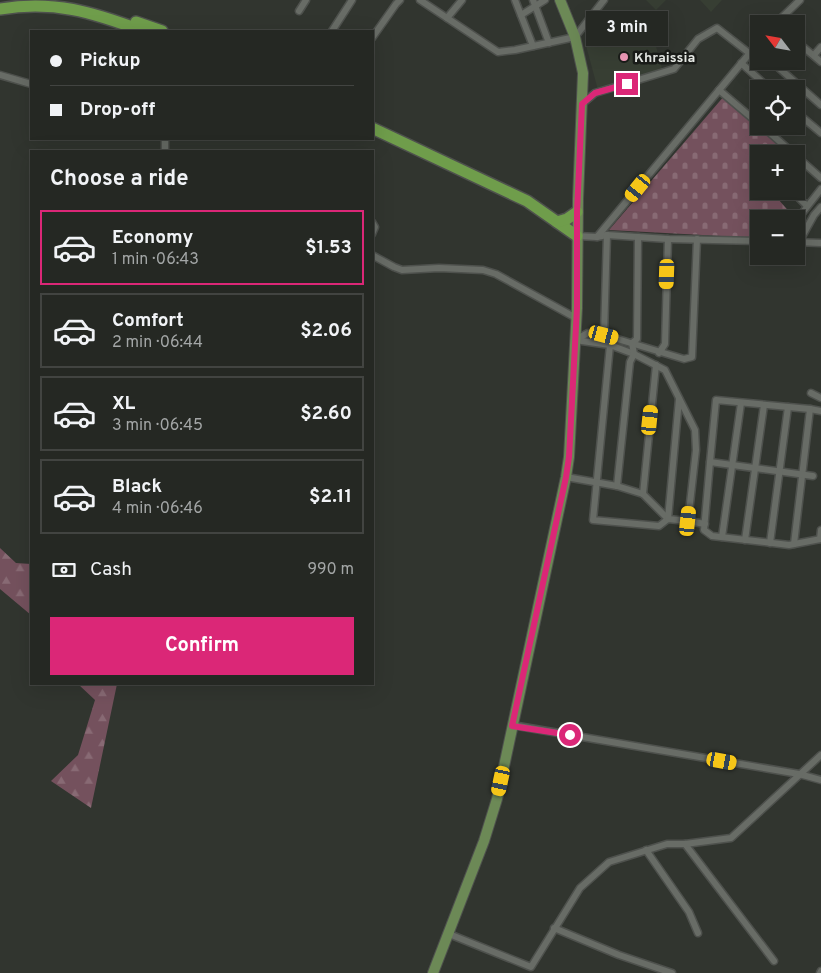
<!DOCTYPE html>
<meta charset="utf-8">
<style>
:root{--surface:#252823;--page:#313430;--text:#f1f3f6;--muted:#a3a6a6;--line:#424441;--accent:#db2777}
body{margin:0;font-family:Overpass,sans-serif;background:var(--page);color:var(--text);height:100vh;display:flex;flex-direction:column;font-size:19px;white-space:nowrap}
*{box-sizing:border-box;margin:0}
p{font-size:16px;color:var(--muted)}
.icon{flex:none;width:28px;height:28px;fill:none;stroke:currentColor;stroke-width:2;stroke-linecap:round;stroke-linejoin:round}
.map{position:relative;flex:1;overflow:hidden}
.panel{position:absolute;left:30px;top:150px;width:344px;height:535px;display:flex;flex-direction:column;background:var(--surface);border-radius:0px;box-shadow:0 5px 20px #0002,0 0 0 1px var(--line)}
.panel>*{flex:none}
.hud{position:absolute;left:30px;top:30px;width:344px;height:110px;border-radius:0px;box-shadow:0 5px 20px #0002,0 0 0 1px var(--line);display:grid;align-content:center;height:110px;padding:0 20px;background:var(--surface)}
.needle{width:32px;rotate:301deg}
.tools{position:absolute;left:750px;top:15px;display:grid;gap:10px}
.tools a{display:grid;place-items:center;width:55px;height:55px;border-radius:0px;background:var(--surface);box-shadow:0 5px 20px #0002,0 0 0 1px var(--line);font-size:25px}
.end{position:absolute;width:22px;height:22px;margin:-11px;border:6px solid #db2777;background:#fff;box-shadow:0 0 0 2px #fff}
.from{border-radius:50%}
.bubble{position:absolute;height:35px;border-radius:0px;background:var(--surface);box-shadow:0 5px 20px #0002,0 0 0 1px var(--line);font-size:16px;font-weight:700;line-height:35px;text-align:center}
.car{position:absolute;width:15px;height:30px;margin:-15px -8px;border-radius:6px;box-shadow:0 0 4px 1px #0007;background:linear-gradient(#f5c518 24%,#345 0 40%,#f5c518 0 76%,#345 0 86%,#f5c518 0)}
.hud b{display:flex;align-items:center;gap:18px;height:48px;font-size:19px}
.hud b+b{border-top:1px solid var(--line)}
.hud i{width:12px;height:12px;background:var(--text)}
ul{padding:0;list-style:none}
li{display:flex;align-items:center;gap:15px;height:75px;margin:0 10px 8px;padding:0 10px;border:2px solid var(--line);border-radius:0px}
li div{flex:1}
li b{display:block;font-size:19px}
li em{font-style:normal;font-weight:700}
li.current{border-color:var(--accent)}
li>.icon{width:45px;height:45px;stroke-width:1.5}
h2{padding:0 20px;font-size:22px;line-height:60px}
.pay{display:flex;align-items:center;gap:12px;height:55px;padding:0 20px;font-size:19px}
.pay p{margin-inline-start:auto}
.button{display:flex;gap:10px;margin-top:auto;padding:10px 20px}
.button a{flex:1;height:58px;border-radius:0px;background:var(--accent);color:#fff;font-size:20px;font-weight:700;line-height:58px;text-align:center}
.map>svg:first-child{display:block}
.built{fill:#373e33}
.forest{fill:url(#forest-firs)}
.cemetery{fill:url(#cemetery-stones)}
.lines{fill:none;stroke-linecap:round;stroke-linejoin:round}
.street-casing{stroke:#4e514d;stroke-width:9}
.primary-casing{stroke:#4e514d;stroke-width:12}
.highway-casing{stroke:#4e514d;stroke-width:14}
.street{stroke:#686c66;stroke-width:6}
.primary{stroke:#6c8956;stroke-width:10}
.highway{stroke:#6f9d4b;stroke-width:11}
.route{stroke:#db2777;stroke-width:6}
.poi-dot{fill:#ef9ab8;stroke:#1a1c19;stroke-width:2}
.labels{text-anchor:middle;stroke-width:5;stroke-linejoin:round;paint-order:stroke}
.poi-label{font-size:14px;font-weight:bold;fill:#e6e9e5;stroke:#1a1c19;text-anchor:start}
</style>
<div class="map">
<svg width="821" height="973" viewBox="0 0 821 973">
<defs>
<pattern id="forest-firs" width="22" height="20" patternUnits="userSpaceOnUse" patternTransform="scale(1.25)"><rect width="22" height="20" fill="#74515d"/><path d="M5 1l3.5 6h-7zM16 11l3.5 6h-7z" fill="#886a74"/></pattern>
<pattern id="cemetery-stones" width="16" height="16" patternUnits="userSpaceOnUse" patternTransform="scale(1.25)"><rect width="16" height="16" fill="#74515d"/><path d="M2 7V4a2 2 0 0 1 4 0v3zM10 15v-3a2 2 0 0 1 4 0v3z" fill="#886a74"/></pattern>
</defs>
<rect width="100%" height="100%" fill="#31352f"/>
<!-- built -->
<g class="built">
<path d="M646,0H666L656,10Z"/>
<path d="M700,0H722L711,12Z"/>
<path d="M650,24L663,72L598,90L585,42Z"/>
</g>
<!-- forest -->
<g class="forest">
<path d="M0,548L16,563L31,564V615L0,589Z"/>
<path d="M78,684H117L91,808L51,781L78,755L95,700Z"/>
</g>
<!-- cemetery -->
<path class="cemetery" d="M725,95L786,149L782,154H759V191H771L792,215L788,219H759V238L609,230Z"/>
<g class="lines">
<defs>
<g id="street">
<path d="M420,0L498,52L515,50L575,37L604,0"/>
<path d="M515,0L533,46"/>
<path d="M533,0L549,43"/>
<path d="M299,11L306,0"/>
<path d="M521,15L545,0"/>
<path d="M447,18L462,0"/>
<path d="M775,24L800,0"/>
<path d="M332,31L352,0"/>
<path d="M372,38L396,4L400,0"/>
<path d="M796,41L821,62"/>
<path d="M814,55L821,47"/>
<path d="M771,61L821,105"/>
<path d="M741,63L770,89"/>
<path d="M0,75L31,84"/>
<path d="M719,90L759,124"/>
<path d="M582,104L595,93L674,69L698,39L717,28L749,53"/>
<path d="M796,112L821,133"/>
<path d="M762,126L794,154"/>
<path d="M165,151V139"/>
<path d="M796,156L821,178"/>
<path d="M792,191L807,206"/>
<path d="M796,221L821,189"/>
<path d="M372,222L375,227L372,234"/>
<path d="M577,236L597,237L607,235L668,239L759,241"/>
<path d="M597,237L759,42"/>
<path d="M796,242L821,243"/>
<path d="M799,242L814,215L821,207"/>
<path d="M372,255L394,267L402,270L439,268L483,270L496,274L576,318"/>
<path d="M575,340L610,345L634,354L665,370L695,430L696,450L688,521L668,519L659,526L593,520L610,345L604,335L607,235"/>
<path d="M575,340L588,333L604,335L684,359L692,357L697,239"/>
<path d="M659,353L665,344L668,239"/>
<path d="M811,393L821,398"/>
<path d="M810,409L821,411"/>
<path d="M710,462L716,400L810,409L794,544"/>
<path d="M813,476L710,462L704,530L712,536L789,545L821,539"/>
<path d="M566,477L617,486L643,494L668,519"/>
<path d="M617,486L630,362L634,354L632,343L637,339L638,237"/>
<path d="M643,494L656,365"/>
<path d="M668,519L679,399"/>
<path d="M688,521L705,524"/>
<path d="M722,537L741,403"/>
<path d="M820,539L821,530"/>
<path d="M745,540L764,405"/>
<path d="M770,543L788,407"/>
<path d="M512,725L799,774L821,780"/>
<path d="M685,844L774,961"/>
<path d="M646,850L689,912L698,933"/>
<path d="M554,928L619,955L672,973"/>
<path d="M449,934L531,967L580,888L609,862L667,844H685L731,838L821,755"/>
<path d="M820,973L821,971"/>
</g>
<path id="primary" d="M433,973L484,841L497,799L566,477L569,457L577,308L578,199L583,73L575,37L560,0"/>
<g id="highway">
<path d="M0,9C54,0 92,12 143,31"/>
<path d="M136,22L162,31"/>
<path d="M372,128L527,201L577,236"/>
<path d="M557,222L567,219L577,212"/>
</g>
</defs>
<!-- street casing -->
<use href="#street" class="street-casing"/>
<!-- primary casing -->
<use href="#primary" class="primary-casing"/>
<!-- highway casing -->
<use href="#highway" class="highway-casing"/>
<!-- street -->
<use href="#street" class="street"/>
<!-- primary -->
<use href="#primary" class="primary"/>
<!-- highway -->
<use href="#highway" class="highway"/>
</g>
<g class="lines">
<!-- route -->
<path class="route" d="M570,735L512,726L566,477L569,457L577,308V212L582,104L595,93L627,84"/>
</g>
<!-- markers -->
<circle class="poi-dot" cx="624" cy="57" r="5"/>
<g class="labels">
<!-- poi labels -->
<g class="poi-label">
<text x="634" y="62">Khraissia</text>
</g>
</g>
</svg>
<div class="tools">
<a><svg class="needle" viewBox="-14 -14 28 28"><path d="M0-13l5 13h-10z" fill="#e53935"/><path d="M0 13l5-13h-10z" fill="#a3a6a6"/></svg></a>
<a><svg class="icon" aria-label="locate" viewBox="0 0 24 24"><circle cx="12" cy="12" r="6"/><path d="M12 2v4M12 18v4M2 12h4M18 12h4"/></svg></a>
<a>+</a>
<a>−</a>
</div>
<i class="end from" style="left:570px;top:735px"></i>
<i class="end" style="left:627px;top:84px"></i>
<div class="bubble" style="left:586px;top:11px;width:82px">3 min</div>
<i class="car" style="left:638px;top:188px;rotate:219deg"></i>
<i class="car" style="left:667px;top:274px;rotate:182deg"></i>
<i class="car" style="left:604px;top:335px;rotate:105deg"></i>
<i class="car" style="left:650px;top:420px;rotate:6deg"></i>
<i class="car" style="left:688px;top:521px;rotate:6deg"></i>
<i class="car" style="left:722px;top:761px;rotate:100deg"></i>
<i class="car" style="left:501px;top:781px;rotate:192deg"></i>
<div class="hud">
<b><i class="from"></i>Pickup</b>
<b><i></i>Drop-off</b>
</div>
<section class="panel">
<h2>Choose a ride</h2>
<ul>
<li class="current"><svg class="icon" aria-label="car" viewBox="0 0 24 24"><path d="M5 17H2v-5l4-1 3-4h7l3 4 3 1v5h-3M9 17h6M6 11h13"/><circle cx="7" cy="17" r="2"/><circle cx="17" cy="17" r="2"/></svg><div><b>Economy</b><p>1 min · 06:43</p></div><em>$1.53</em></li>
<li><svg class="icon" aria-label="car" viewBox="0 0 24 24"><path d="M5 17H2v-5l4-1 3-4h7l3 4 3 1v5h-3M9 17h6M6 11h13"/><circle cx="7" cy="17" r="2"/><circle cx="17" cy="17" r="2"/></svg><div><b>Comfort</b><p>2 min · 06:44</p></div><em>$2.06</em></li>
<li><svg class="icon" aria-label="car" viewBox="0 0 24 24"><path d="M5 17H2v-5l4-1 3-4h7l3 4 3 1v5h-3M9 17h6M6 11h13"/><circle cx="7" cy="17" r="2"/><circle cx="17" cy="17" r="2"/></svg><div><b>XL</b><p>3 min · 06:45</p></div><em>$2.60</em></li>
<li><svg class="icon" aria-label="car" viewBox="0 0 24 24"><path d="M5 17H2v-5l4-1 3-4h7l3 4 3 1v5h-3M9 17h6M6 11h13"/><circle cx="7" cy="17" r="2"/><circle cx="17" cy="17" r="2"/></svg><div><b>Black</b><p>4 min · 06:46</p></div><em>$2.11</em></li>
</ul>
<div class="pay"><svg class="icon" aria-label="cash" viewBox="0 0 24 24"><path d="M3 7h18v10H3z"/><circle cx="12" cy="12" r="2"/></svg>Cash<p>990 m</p></div>
<div class="button"><a>Confirm</a></div>
</section>
</div>
